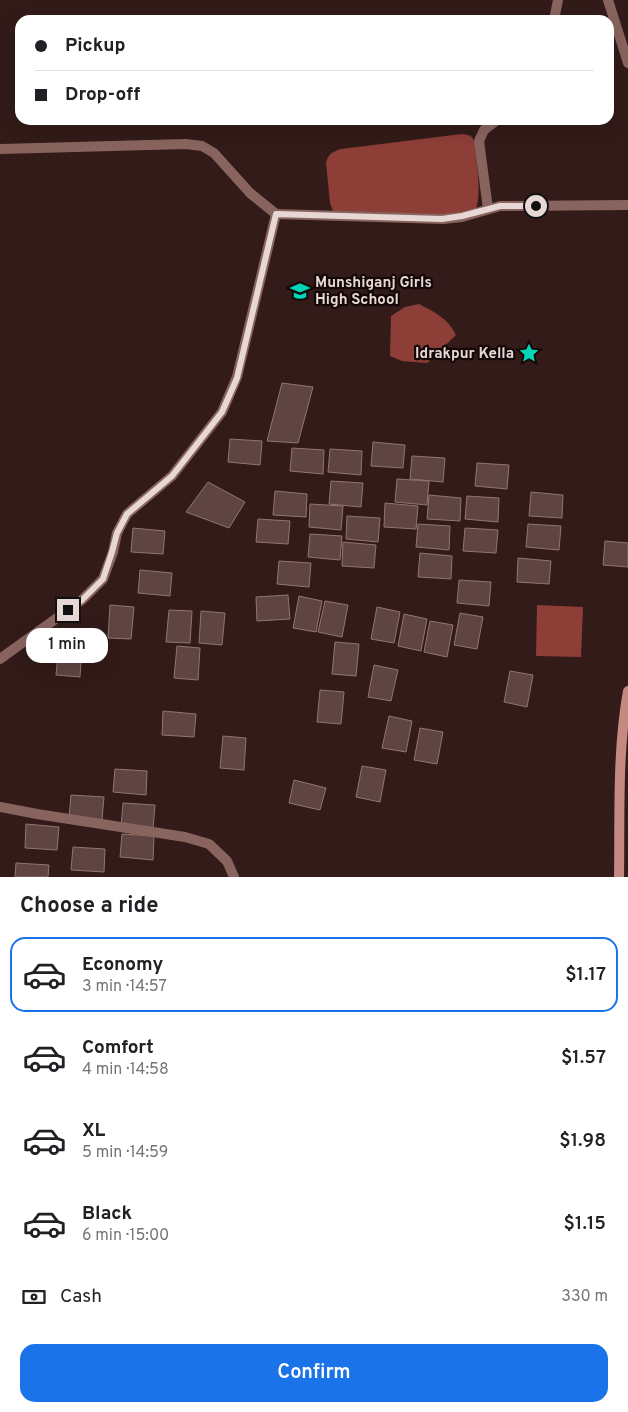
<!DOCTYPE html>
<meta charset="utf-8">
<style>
:root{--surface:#fff;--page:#f6f6f6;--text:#202124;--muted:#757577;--line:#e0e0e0;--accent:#1a73e8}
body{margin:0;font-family:Overpass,sans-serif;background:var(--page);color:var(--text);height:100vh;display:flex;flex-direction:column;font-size:19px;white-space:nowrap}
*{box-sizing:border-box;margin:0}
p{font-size:16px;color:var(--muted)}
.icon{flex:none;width:28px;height:28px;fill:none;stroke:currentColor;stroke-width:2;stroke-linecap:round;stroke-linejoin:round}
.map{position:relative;height:877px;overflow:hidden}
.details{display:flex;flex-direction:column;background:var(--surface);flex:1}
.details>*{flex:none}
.top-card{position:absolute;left:15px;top:15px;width:599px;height:110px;border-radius:15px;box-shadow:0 5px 20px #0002;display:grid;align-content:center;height:110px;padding:0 20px;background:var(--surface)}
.end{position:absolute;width:22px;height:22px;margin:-11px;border:6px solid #e8d8d5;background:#111;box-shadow:0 0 0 2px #111}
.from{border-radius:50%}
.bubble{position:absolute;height:35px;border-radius:15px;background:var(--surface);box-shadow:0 5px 20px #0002;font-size:16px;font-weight:600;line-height:35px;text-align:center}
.top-card b{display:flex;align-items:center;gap:18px;height:48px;font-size:19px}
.top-card b+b{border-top:1px solid var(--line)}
.top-card i{width:12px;height:12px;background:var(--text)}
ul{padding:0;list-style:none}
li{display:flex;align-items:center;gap:15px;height:75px;margin:0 10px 8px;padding:0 10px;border:2px solid transparent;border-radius:15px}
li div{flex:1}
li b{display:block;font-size:19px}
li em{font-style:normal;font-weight:600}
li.on{border-color:var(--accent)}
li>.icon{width:45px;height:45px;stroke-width:1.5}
h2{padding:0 20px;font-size:22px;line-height:60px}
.pay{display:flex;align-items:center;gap:12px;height:55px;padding:0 20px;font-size:19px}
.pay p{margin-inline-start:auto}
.primary-button{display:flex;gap:10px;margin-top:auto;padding:10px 20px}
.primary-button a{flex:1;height:58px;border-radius:15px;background:var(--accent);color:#fff;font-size:20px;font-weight:600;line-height:58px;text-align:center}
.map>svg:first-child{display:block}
.water{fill:#8d3e37}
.building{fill:#5f4541;stroke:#927571}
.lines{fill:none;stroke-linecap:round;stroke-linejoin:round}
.street{stroke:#89645f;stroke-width:10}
.secondary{stroke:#c48981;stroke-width:10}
.route{stroke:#e8d8d5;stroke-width:6}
.labels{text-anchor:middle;stroke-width:4.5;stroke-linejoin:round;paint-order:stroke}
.poi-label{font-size:15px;font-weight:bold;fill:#e8d8d5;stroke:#130807;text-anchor:start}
</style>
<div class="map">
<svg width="628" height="877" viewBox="0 0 628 877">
<rect width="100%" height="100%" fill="#321b18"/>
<!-- water -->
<g class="water">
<path d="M462,134C471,135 473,136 475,145C476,163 482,192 476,209L462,216L333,211L330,203L326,163C328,154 332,152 341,149Z"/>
<path d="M419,304C434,312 448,318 456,335L427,363L402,361L390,356L391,316L405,307Z"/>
<path d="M537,605L583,607L581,657L536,656Z"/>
</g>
<!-- building -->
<g class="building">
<path d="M282,383L313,387L298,443L267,441Z"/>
<path d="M230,439L262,441L260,465L228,462Z"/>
<path d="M373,442L405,445L403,468L371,466Z"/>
<path d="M292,448L324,450L323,474L290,471Z"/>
<path d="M330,449L362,451L361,475L328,472Z"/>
<path d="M412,456L445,458L443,482L410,479Z"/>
<path d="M477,463L509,465L507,489L475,486Z"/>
<path d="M397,479L429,481L427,505L395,502Z"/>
<path d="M331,481L363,483L361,507L329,504Z"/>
<path d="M208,482L245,502L229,528L186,512Z"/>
<path d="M275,491L307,494L306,517L273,515Z"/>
<path d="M531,492L563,495L562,518L529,516Z"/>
<path d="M429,495L461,498L460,521L427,519Z"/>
<path d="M467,496L499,498L498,522L465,519Z"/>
<path d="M385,503L418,506L416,529L384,527Z"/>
<path d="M310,504L343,506L341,530L309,527Z"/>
<path d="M347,516L380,518L378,542L346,539Z"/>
<path d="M258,519L290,521L288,544L256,542Z"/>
<path d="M418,524L450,526L449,550L416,547Z"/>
<path d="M528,524L561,526L559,550L526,547Z"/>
<path d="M133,528L165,531L163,554L131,552Z"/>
<path d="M465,528L498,530L496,553L463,551Z"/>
<path d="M310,534L342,536L340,560L308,557Z"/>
<path d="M605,541L628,543V567L603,565Z"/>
<path d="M343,542L376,545L374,568L342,566Z"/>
<path d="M420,553L452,556L451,579L418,577Z"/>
<path d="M518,558L551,561L549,584L517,582Z"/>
<path d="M279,561L311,563L309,587L277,584Z"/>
<path d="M140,570L172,573L170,596L138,593Z"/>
<path d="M459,580L491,582L489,606L457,603Z"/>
<path d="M288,595L290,619L257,621L256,597Z"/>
<path d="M299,596L322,601L316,632L293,628Z"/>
<path d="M325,601L348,605L342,637L318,632Z"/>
<path d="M110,605L134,607L131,639L108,638Z"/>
<path d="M377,607L400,612L394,643L371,639Z"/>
<path d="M169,610L192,611L190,643L166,642Z"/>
<path d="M201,611L225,613L222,645L199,643Z"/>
<path d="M460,613L483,617L477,649L454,645Z"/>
<path d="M404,614L427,619L421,651L398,646Z"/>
<path d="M430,621L453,625L447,657L424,652Z"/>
<path d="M335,642L359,644L356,676L332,674Z"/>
<path d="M59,643L82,645L80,677L56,675Z"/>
<path d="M177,646L200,648L198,680L174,678Z"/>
<path d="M374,665L398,670L391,701L368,697Z"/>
<path d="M510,671L533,675L527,707L504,702Z"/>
<path d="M320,690L344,692L341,724L317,722Z"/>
<path d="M163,711L196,714L194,737L162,735Z"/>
<path d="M389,716L412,721L406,752L382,748Z"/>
<path d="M420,728L443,732L437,764L414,760Z"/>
<path d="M223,736L246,738L244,770L220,768Z"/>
<path d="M362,766L386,770L380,802L356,797Z"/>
<path d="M115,769L147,771L146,795L113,792Z"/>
<path d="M294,780L326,788L320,810L289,803Z"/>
<path d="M71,795L104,797L102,820L69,818Z"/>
<path d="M123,803L155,805L153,829L121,827Z"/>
<path d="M26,824L59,827L57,850L25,848Z"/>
<path d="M122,834L154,836L153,860L120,857Z"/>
<path d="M73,847L105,849L104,872L71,870Z"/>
<path d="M16,863L49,865L48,877H15Z"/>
</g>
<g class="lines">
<!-- street -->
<g class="street">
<path d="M608,0L628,63"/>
<path d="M554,20L558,0"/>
<path d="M0,149L186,144L202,146L214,153L250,193L276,214"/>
<path d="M488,209L479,141L484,130L497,120"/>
<path d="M0,659L82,600L103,579L113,552L117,533L127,514L172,476L222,412L237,377L276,214L443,219L462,217L500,206L628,205"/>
<path d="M0,807L37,814L185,837L209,844L227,861L234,877"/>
</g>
<!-- secondary -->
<path class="secondary" d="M619,877C620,815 617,752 628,691"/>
</g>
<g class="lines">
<!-- route -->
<path class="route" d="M68,610L82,600L103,579L112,552L117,533L127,514L172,476L222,412L237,378L276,214L442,219L462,216L500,206H536"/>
</g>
<!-- icons -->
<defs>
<symbol id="school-bare" viewBox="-9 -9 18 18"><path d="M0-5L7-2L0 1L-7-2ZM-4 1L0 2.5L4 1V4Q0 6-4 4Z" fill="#01d5b6" stroke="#130807" stroke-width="2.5" paint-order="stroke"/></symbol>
<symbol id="sight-bare" viewBox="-9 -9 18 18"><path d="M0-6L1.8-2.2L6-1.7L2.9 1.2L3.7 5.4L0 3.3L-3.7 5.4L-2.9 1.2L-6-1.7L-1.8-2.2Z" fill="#01d5b6" stroke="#130807" stroke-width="2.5" paint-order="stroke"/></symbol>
</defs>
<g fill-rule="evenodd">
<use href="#school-bare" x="286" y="277" width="28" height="28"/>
<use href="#sight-bare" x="515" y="339" width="28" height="28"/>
</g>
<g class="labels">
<!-- poi labels -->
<g class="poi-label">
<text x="315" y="287">Munshiganj Girls<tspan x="315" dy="17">High School</tspan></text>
<text x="514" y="358" text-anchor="end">Idrakpur Kella</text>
</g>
</g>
</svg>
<i class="end from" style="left:536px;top:206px"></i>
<i class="end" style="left:68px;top:610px"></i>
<div class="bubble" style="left:26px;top:628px;width:82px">1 min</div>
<div class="top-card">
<b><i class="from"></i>Pickup</b>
<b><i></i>Drop-off</b>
</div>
</div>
<section class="details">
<h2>Choose a ride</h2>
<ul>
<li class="on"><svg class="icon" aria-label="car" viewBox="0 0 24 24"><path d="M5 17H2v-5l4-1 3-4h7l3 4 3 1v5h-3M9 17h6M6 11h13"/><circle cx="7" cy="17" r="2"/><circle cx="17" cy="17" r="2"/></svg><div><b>Economy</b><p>3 min · 14:57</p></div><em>$1.17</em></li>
<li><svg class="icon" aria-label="car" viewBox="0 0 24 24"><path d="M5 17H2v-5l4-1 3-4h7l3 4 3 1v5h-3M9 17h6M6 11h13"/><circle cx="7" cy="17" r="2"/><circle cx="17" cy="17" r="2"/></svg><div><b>Comfort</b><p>4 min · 14:58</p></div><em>$1.57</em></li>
<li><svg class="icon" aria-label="car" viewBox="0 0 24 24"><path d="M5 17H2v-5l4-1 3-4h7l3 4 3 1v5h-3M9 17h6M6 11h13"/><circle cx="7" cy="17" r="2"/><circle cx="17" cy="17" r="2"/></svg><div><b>XL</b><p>5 min · 14:59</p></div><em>$1.98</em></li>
<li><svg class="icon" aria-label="car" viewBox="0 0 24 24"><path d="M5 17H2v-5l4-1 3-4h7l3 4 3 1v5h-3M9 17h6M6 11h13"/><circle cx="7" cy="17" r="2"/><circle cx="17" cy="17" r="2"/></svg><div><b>Black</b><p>6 min · 15:00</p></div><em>$1.15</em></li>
</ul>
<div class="pay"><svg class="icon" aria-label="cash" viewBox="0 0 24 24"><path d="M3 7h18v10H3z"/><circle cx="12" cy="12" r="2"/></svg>Cash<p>330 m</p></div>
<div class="primary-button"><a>Confirm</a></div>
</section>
